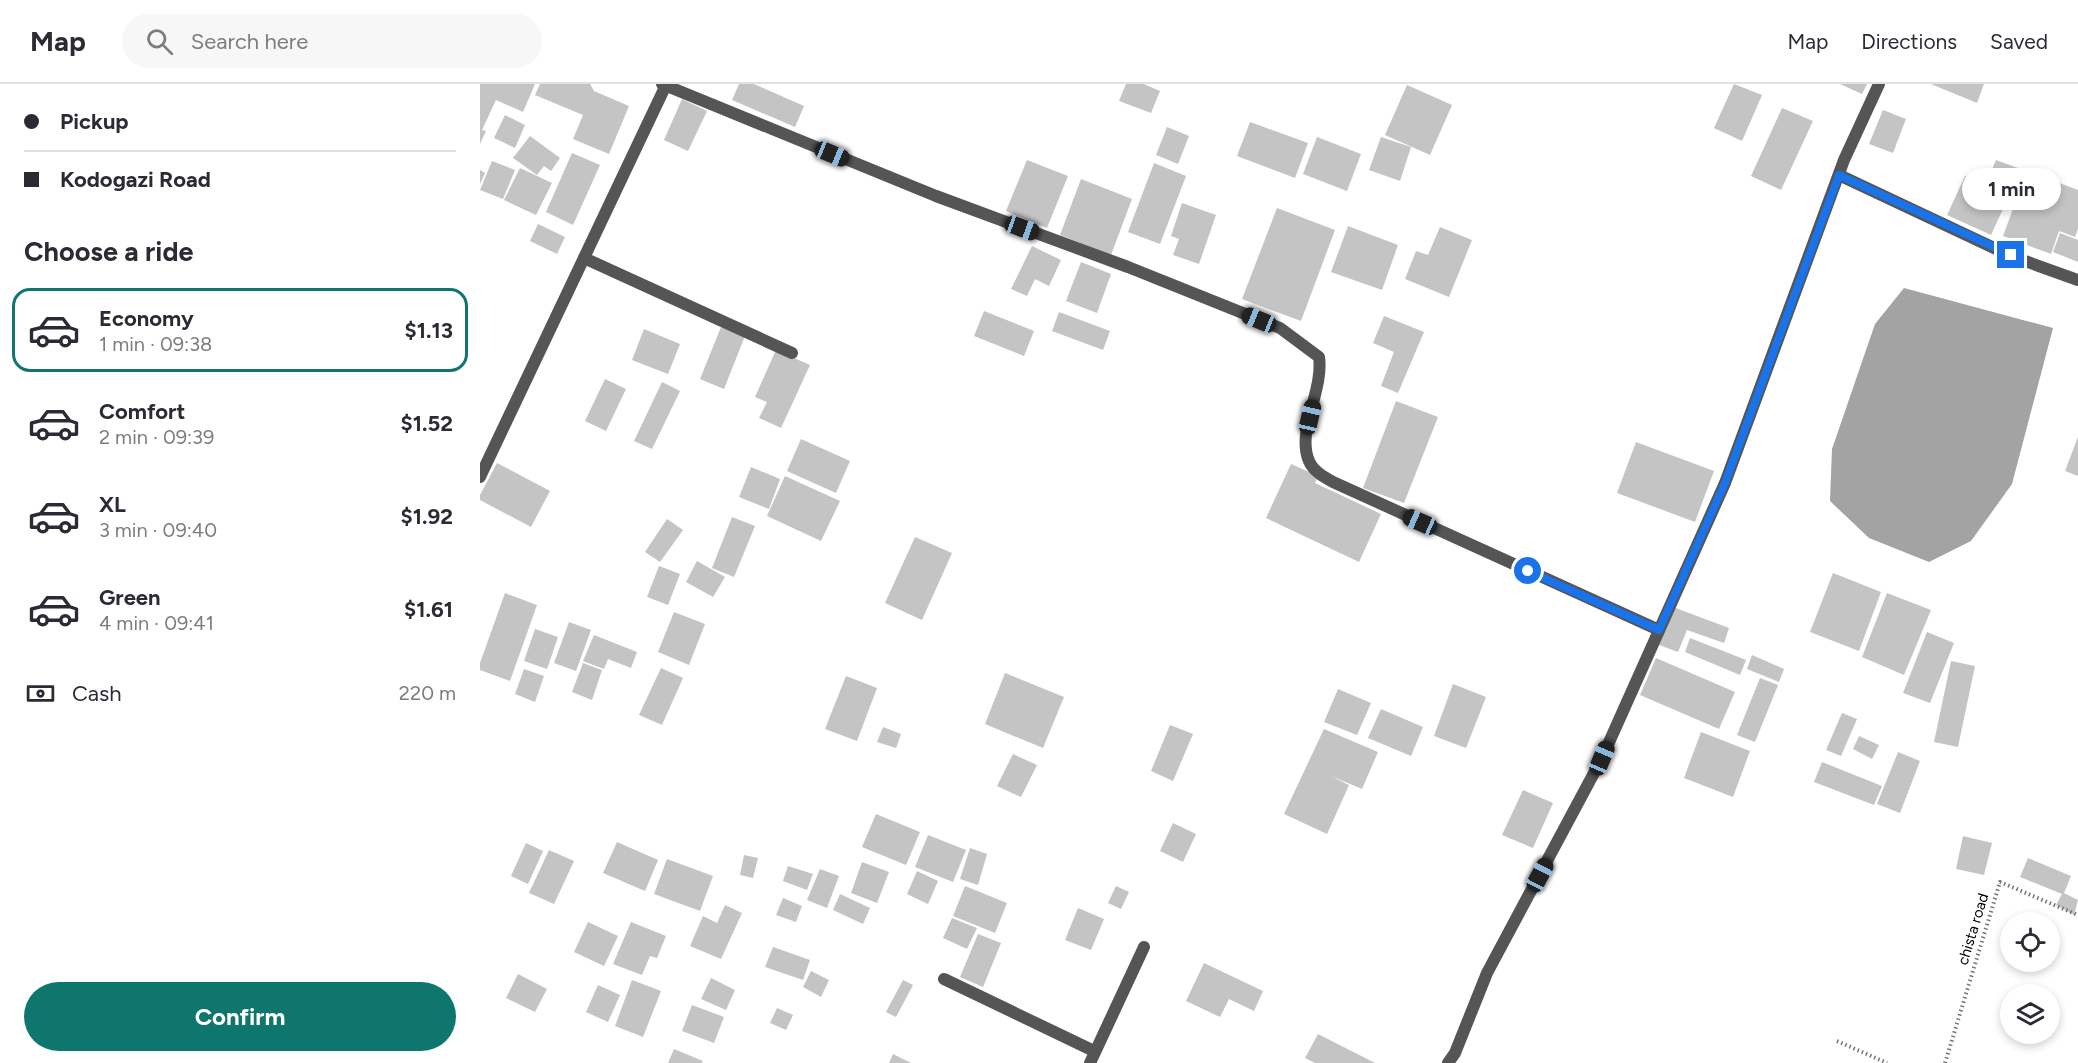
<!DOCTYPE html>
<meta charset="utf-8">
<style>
:root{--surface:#fff;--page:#f7f7f7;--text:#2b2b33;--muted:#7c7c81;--line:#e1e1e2;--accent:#0f766e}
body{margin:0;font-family:Figtree,sans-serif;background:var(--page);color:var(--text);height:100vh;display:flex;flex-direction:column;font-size:22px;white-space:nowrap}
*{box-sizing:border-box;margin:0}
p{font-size:20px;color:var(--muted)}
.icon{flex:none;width:33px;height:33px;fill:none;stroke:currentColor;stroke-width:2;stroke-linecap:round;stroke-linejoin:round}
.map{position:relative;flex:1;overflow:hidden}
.side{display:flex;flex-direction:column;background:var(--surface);width:480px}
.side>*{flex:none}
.hud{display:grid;align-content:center;height:132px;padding:0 24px;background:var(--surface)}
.buttons{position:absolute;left:1520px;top:828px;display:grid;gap:12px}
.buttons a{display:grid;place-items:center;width:60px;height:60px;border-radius:50%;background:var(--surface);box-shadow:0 3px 9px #0003;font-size:30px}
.end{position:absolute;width:27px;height:27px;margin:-14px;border:8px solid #1a73e8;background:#fff;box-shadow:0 0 0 3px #fff}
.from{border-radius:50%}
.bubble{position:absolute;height:42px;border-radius:21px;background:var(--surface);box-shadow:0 3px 9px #0003;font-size:20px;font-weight:700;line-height:42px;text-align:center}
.car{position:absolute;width:18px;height:36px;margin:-18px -9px;border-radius:8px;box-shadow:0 0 4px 2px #0007;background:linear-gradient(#222 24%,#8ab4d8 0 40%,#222 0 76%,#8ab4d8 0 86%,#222 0)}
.hud b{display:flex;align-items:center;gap:21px;height:57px;font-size:22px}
.hud b+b{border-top:2px solid var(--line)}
.hud i{width:15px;height:15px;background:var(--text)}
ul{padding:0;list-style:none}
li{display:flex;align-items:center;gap:18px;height:84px;margin:0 12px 9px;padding:0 12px;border:3px solid transparent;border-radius:18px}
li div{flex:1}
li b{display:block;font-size:22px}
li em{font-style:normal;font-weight:700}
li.active{border-color:var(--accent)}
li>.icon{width:54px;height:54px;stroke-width:1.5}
h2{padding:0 24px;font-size:27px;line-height:72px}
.pay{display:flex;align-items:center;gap:15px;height:66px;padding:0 24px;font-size:22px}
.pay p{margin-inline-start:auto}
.primary-button{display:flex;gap:12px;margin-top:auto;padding:12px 24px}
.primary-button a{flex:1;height:69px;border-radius:36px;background:var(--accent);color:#fff;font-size:24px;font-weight:700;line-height:69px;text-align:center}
header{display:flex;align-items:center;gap:36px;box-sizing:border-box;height:84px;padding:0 30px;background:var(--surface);border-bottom:2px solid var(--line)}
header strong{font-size:28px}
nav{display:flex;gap:33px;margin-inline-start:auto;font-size:21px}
.search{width:420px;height:54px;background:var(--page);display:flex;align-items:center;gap:15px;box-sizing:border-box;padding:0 21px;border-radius:33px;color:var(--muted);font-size:22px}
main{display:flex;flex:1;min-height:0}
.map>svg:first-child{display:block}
.water{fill:#a3a3a3}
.building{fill:#c4c4c4}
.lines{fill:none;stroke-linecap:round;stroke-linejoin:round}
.path{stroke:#777;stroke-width:4;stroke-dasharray:1.5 3;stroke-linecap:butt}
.street{stroke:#555;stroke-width:12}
.route{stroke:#1a73e8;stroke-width:8}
.labels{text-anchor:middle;stroke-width:5;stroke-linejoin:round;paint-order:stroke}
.street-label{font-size:15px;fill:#000;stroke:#fff}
</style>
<header>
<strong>Map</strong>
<div class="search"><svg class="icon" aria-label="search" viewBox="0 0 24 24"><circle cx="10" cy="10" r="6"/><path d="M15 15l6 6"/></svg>Search here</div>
<nav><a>Map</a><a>Directions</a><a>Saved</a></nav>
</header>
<main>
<section class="side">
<div class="hud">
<b><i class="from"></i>Pickup</b>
<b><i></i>Kodogazi Road</b>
</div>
<h2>Choose a ride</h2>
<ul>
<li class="active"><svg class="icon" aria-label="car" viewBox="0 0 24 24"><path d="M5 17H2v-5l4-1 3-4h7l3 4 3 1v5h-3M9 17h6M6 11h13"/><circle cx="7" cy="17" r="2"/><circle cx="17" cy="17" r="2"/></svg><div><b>Economy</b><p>1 min · 09:38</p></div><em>$1.13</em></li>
<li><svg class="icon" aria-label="car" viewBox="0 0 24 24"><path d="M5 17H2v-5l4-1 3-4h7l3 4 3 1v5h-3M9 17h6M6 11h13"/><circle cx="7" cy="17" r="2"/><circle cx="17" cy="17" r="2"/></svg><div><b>Comfort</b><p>2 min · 09:39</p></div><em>$1.52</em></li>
<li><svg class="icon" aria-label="car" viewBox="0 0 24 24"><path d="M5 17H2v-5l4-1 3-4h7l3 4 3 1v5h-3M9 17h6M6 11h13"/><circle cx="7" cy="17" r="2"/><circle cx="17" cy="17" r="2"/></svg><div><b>XL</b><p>3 min · 09:40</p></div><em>$1.92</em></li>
<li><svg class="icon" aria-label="car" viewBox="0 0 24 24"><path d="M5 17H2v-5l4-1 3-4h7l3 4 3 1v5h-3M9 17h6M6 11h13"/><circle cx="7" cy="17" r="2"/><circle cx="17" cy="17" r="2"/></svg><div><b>Green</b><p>4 min · 09:41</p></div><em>$1.61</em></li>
</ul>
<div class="pay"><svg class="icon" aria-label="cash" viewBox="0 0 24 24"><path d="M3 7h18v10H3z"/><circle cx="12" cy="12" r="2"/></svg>Cash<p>220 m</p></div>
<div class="primary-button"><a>Confirm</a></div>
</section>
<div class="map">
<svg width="1598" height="979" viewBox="0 0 1598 979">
<rect width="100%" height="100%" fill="#fff"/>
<!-- water -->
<path class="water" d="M1424,204L1573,244L1532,400L1491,457L1449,478L1389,454L1350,417L1352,365L1395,240Z"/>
<!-- building -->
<g class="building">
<path d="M0,0H55L43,28L16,16L2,46L6,47L0,60Z"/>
<path d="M60,0H110L114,7L149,22L129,70L93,55L103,31L55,11Z"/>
<path d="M259,0H274L324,22L315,43L252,16Z"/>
<path d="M646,0H664L680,7L671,29L639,17Z"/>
<path d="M1254,0L1282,11L1262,57L1234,44Z"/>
<path d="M1360,0H1387L1382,10Z"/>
<path d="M1451,0H1504L1497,19Z"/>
<path d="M927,1L972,21L950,71L905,51Z"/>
<path d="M202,15L227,27L208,67L184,56Z"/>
<path d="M1302,24L1333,37L1301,106L1271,92Z"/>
<path d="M1403,26L1426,35L1413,69L1389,60Z"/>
<path d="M25,31L45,41L35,64L14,54Z"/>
<path d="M770,38L828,59L815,94L757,72Z"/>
<path d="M687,43L709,52L698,80L676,71Z"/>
<path d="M50,52L80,74L71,87L64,82L57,91L33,74Z"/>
<path d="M837,53L881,70L867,107L823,90Z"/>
<path d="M901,53L931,63L920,97L889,86Z"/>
<path d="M92,69L120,81L93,141L66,128Z"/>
<path d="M547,76L588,92L567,144L526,127Z"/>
<path d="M1516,76L1538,84L1530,104L1508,95Z"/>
<path d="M12,77L35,86L23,115L0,106Z"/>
<path d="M674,79L706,92L680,160L648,148Z"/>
<path d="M40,84L72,99L56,131L24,116Z"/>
<path d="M0,86L5,89L0,100Z"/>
<path d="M1547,87L1598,106V145L1595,153L1579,147L1571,170L1523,152Z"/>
<path d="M1485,92L1529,112L1511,151L1467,131Z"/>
<path d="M601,95L652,115L631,171L580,151Z"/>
<path d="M702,119L736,131L719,180L693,171L699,155L691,152Z"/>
<path d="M797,124L855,146L821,237L762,215Z"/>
<path d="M58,140L85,153L77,170L50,157Z"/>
<path d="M868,142L918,161L902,206L851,188Z"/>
<path d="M960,143L992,156L969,213L925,195L936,167L948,171Z"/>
<path d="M1580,149L1598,156V178L1573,168Z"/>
<path d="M552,162L581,176L569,202L555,195L547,212L531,205Z"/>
<path d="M601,178L631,190L617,229L586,217Z"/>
<path d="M504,227L554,247L544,272L494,252Z"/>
<path d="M579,228L630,247L623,266L572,247Z"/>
<path d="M904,232L944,248L918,309L901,302L914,268L893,259Z"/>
<path d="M241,243L265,252L244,305L220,295Z"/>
<path d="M164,245L200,260L188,290L152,276Z"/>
<path d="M296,266L330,281L301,344L279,334L287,318L275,313Z"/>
<path d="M125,295L146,305L126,347L105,337Z"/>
<path d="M182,298L200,307L172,365L154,357Z"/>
<path d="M916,317L958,333L924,419L883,404Z"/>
<path d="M1598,353V392L1585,387Z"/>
<path d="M321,355L370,377L356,409L307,387Z"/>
<path d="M1156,358L1234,387L1215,438L1137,409Z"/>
<path d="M17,379L70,407L51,443L0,416V411Z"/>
<path d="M811,380L838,392L835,399L901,430L879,478L786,434Z"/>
<path d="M271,383L300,395L289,425L259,413Z"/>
<path d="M305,392L360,417L341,457L287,432Z"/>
<path d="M252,433L275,442L254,493L232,484Z"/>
<path d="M187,435L203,446L180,478L165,468Z"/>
<path d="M435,453L472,469L442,536L405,519Z"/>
<path d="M217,477L245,493L233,513L206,498Z"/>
<path d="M179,482L200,490L188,521L167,513Z"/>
<path d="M1353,489L1401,508L1379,567L1330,548Z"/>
<path d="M25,509L57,521L30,597L0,586V579Z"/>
<path d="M1407,509L1451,526L1424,591L1382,573Z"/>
<path d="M1193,523L1249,544L1244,559L1207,546L1198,568L1179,561Z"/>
<path d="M194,528L225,540L209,581L178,568Z"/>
<path d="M89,538L111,546L96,587L74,579Z"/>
<path d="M55,545L78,553L67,585L44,577Z"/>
<path d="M1447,548L1474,559L1450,619L1423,609Z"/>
<path d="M114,551L157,568L151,584L128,575L124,585L103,577Z"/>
<path d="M1210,554L1266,576L1260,591L1205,568Z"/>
<path d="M1272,571L1304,585L1299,598L1267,585Z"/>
<path d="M1176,574L1255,608L1239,645L1160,611Z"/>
<path d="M1471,577L1495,582L1478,663L1454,658Z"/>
<path d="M103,579L122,586L112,616L92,608Z"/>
<path d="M181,584L203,594L182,641L159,631Z"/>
<path d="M44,585L64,592L55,618L35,610Z"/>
<path d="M525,589L584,613L563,664L505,640Z"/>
<path d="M366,592L397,604L377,657L345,645Z"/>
<path d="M1280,594L1298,601L1275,658L1257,651Z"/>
<path d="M973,600L1006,613L986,664L954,652Z"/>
<path d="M858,605L891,619L877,651L844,638Z"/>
<path d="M901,625L943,643L931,672L888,654Z"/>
<path d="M1362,629L1377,635L1361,672L1346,666Z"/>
<path d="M690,641L713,650L693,697L671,687Z"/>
<path d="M403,643L421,650L416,664L397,658Z"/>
<path d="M844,645L898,668L882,705L851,692L869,701L847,750L804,730Z"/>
<path d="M1221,648L1270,667L1253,713L1204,694Z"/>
<path d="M1379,652L1399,661L1392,675L1373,665Z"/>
<path d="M1418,668L1440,677L1420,729L1397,720Z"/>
<path d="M533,670L557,681L541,713L517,702Z"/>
<path d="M1342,678L1402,702L1394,721L1334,698Z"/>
<path d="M1043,706L1073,719L1053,764L1022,751Z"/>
<path d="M396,730L440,748L426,781L382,763Z"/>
<path d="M693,739L716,750L703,778L680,767Z"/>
<path d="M448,751L486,766L473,798L435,783Z"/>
<path d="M1483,752L1512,759L1504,791L1476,785Z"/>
<path d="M137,758L178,776L165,807L123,789Z"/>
<path d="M46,759L63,767L48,800L31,792Z"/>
<path d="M490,764L507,770L498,801L480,795Z"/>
<path d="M69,766L94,777L74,820L49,809Z"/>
<path d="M264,771L278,774L273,794L260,791Z"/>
<path d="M1548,774L1591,792L1584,809L1598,816L1594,831L1576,821L1582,810L1540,793Z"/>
<path d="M187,775L233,792L220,827L174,810Z"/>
<path d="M382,778L409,788L397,819L371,809Z"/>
<path d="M308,782L333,790L327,806L303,797Z"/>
<path d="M340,785L359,792L347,824L327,816Z"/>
<path d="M437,787L458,797L448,820L427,810Z"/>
<path d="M485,802L527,819L515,849L473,832Z"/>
<path d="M636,802L649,808L641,825L628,819Z"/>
<path d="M360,810L390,824L383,840L353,826Z"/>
<path d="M303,814L322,822L316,838L296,831Z"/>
<path d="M245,821L262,829L241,875L210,862L223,832L237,839Z"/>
<path d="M598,824L624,835L611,866L585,856Z"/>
<path d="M472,834L497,844L487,865L463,854Z"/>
<path d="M108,838L138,852L124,882L94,868Z"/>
<path d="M151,838L186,852L177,874L170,872L162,891L133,880Z"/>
<path d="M498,850L521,859L503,903L480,893Z"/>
<path d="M293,863L330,876L323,896L285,883Z"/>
<path d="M724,879L783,907L774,927L749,915L740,933L706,917Z"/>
<path d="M331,887L349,896L341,913L323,903Z"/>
<path d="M38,890L67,905L55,928L26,914Z"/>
<path d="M231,894L255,906L246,926L221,915Z"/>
<path d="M152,896L181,907L163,953L135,942Z"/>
<path d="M423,896L433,901L416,933L406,928Z"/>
<path d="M118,901L140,911L128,938L106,928Z"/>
<path d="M212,921L244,933L234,959L202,947Z"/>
<path d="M297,924L313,931L306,946L290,939Z"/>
<path d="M838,950L895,979H835L825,974Z"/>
<path d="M194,965L223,977L222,979H188Z"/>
<path d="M413,970L431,979H409Z"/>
</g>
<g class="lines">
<!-- path -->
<g class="path">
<path d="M1357,957L1407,979"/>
<path d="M1465,979L1520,798L1598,831"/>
</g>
<!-- street -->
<g class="street">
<path d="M182,0L456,112L648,183L800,244L839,273C844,306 816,347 829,377C833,387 844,393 853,398L1179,546"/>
<path d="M1359,91L1531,172L1598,196"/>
<path d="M104,174L312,269"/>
<path d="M0,393L186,1"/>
<path d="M464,895L614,967"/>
<path d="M610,979L664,863"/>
<path d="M968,979L975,969L1007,889L1122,674L1245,399L1364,76L1399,0"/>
</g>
</g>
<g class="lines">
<!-- route -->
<path class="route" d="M1048,487L1179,546L1245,399L1359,91L1531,171"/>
</g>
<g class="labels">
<!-- street labels -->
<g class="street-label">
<text transform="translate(1493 845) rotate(-73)" y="5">chista road</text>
</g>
</g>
</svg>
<div class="buttons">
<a><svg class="icon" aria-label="locate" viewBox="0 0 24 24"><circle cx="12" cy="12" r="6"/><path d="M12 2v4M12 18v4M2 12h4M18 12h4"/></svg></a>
<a><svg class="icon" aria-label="layers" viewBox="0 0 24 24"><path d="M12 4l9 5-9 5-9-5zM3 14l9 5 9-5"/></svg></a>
</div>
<i class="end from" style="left:1048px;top:487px"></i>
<i class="end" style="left:1531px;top:171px"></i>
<div class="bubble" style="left:1482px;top:84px;width:99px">1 min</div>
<i class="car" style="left:352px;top:70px;rotate:112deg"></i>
<i class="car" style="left:542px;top:144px;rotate:110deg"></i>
<i class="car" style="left:779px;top:236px;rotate:292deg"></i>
<i class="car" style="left:830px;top:333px;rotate:13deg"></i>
<i class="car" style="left:940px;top:438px;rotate:294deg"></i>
<i class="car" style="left:1122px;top:674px;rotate:23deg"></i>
<i class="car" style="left:1060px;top:791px;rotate:28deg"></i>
</div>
</main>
